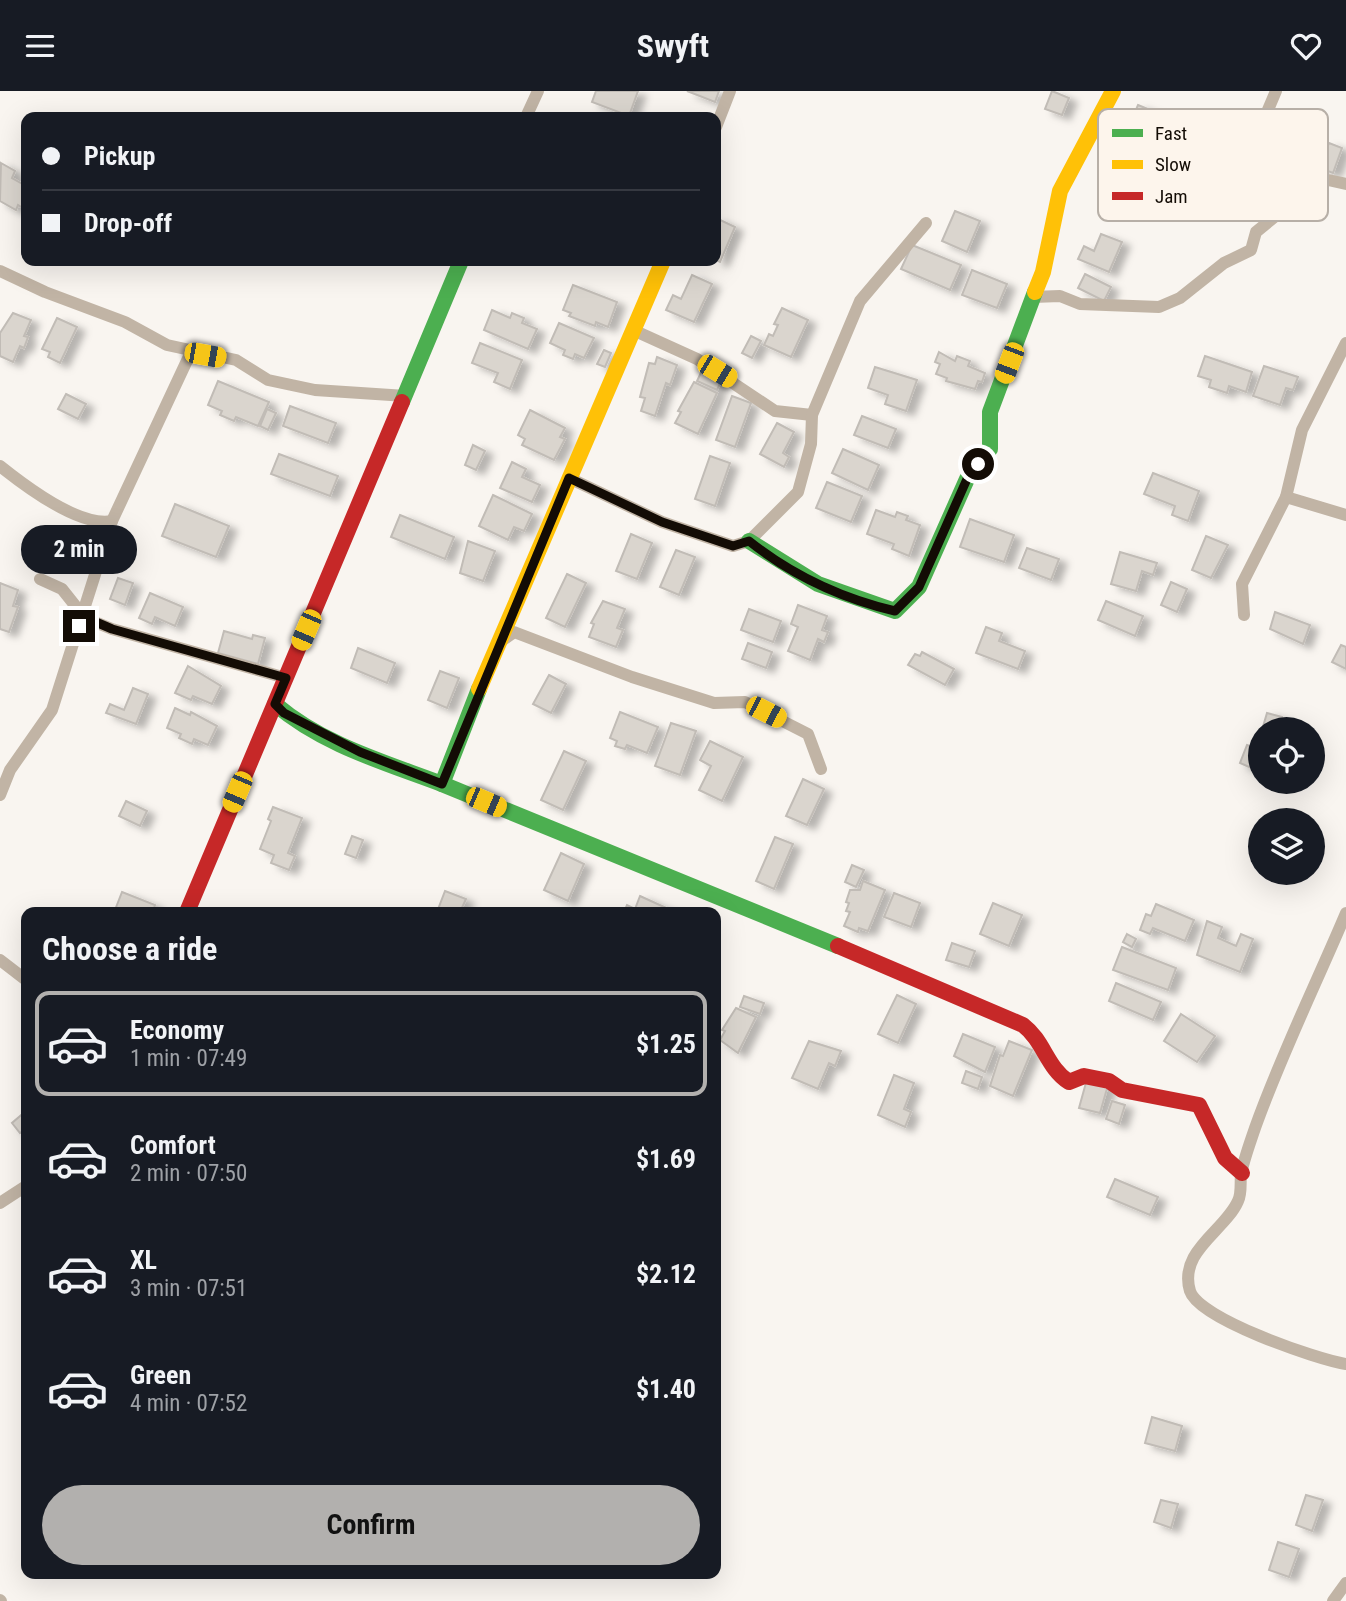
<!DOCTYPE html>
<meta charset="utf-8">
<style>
:root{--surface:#171b24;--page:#20242c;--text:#f1f3f6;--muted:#9ea1a6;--line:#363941;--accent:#b2b0ae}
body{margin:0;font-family:"Roboto Condensed",sans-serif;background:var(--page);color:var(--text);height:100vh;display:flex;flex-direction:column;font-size:26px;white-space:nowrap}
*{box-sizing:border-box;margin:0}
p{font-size:23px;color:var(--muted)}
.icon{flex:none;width:38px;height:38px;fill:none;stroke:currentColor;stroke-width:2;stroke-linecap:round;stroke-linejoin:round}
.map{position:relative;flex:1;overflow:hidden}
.drawer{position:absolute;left:21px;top:816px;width:700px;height:672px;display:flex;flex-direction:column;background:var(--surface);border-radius:14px;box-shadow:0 7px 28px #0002}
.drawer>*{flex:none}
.guide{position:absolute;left:21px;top:21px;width:700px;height:154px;border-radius:14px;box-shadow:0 7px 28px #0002;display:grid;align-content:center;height:154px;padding:0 21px;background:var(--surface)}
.controls{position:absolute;left:1248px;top:626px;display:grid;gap:14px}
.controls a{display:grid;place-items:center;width:77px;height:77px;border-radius:50%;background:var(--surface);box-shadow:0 7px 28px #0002;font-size:35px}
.end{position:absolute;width:32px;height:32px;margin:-16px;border:9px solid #130c05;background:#fff;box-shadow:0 0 0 4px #fff}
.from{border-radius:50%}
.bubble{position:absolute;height:49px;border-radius:24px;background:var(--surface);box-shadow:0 7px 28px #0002;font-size:23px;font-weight:700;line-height:49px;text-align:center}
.car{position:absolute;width:21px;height:42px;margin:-21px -10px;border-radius:9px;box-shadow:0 0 5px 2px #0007;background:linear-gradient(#f5c518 24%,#345 0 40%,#f5c518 0 76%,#345 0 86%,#f5c518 0)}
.guide b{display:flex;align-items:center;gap:24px;height:66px;font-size:26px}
.guide b+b{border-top:2px solid var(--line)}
.guide i{width:18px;height:18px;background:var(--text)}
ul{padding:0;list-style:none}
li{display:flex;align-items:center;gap:21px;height:105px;margin:0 14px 10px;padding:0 7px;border:4px solid transparent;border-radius:14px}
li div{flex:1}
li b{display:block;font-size:26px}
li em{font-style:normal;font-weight:700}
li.on{border-color:var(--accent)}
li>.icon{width:63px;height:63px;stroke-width:1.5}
h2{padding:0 21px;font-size:32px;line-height:84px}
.primary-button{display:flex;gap:14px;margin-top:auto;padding:14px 21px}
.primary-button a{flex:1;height:80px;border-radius:42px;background:var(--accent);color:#111;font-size:28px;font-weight:700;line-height:80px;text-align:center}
header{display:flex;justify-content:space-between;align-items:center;height:91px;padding:0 21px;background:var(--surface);font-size:32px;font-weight:700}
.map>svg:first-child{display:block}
.building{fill:#dad5ce;stroke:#c1bcb6;stroke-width:2;filter:url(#shadow)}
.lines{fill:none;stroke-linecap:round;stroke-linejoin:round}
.street{stroke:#c1b4a5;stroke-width:12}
.fast{stroke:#4caf50;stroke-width:16}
.slow{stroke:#ffc107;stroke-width:16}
.jam{stroke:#c62828;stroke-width:16}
.route{stroke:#130c05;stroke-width:9}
.key{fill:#fdf5ec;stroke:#b7afa7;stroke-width:2}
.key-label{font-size:19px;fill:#130c05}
</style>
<header><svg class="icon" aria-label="menu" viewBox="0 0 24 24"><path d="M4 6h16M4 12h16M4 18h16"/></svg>Swyft<svg class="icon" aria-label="heart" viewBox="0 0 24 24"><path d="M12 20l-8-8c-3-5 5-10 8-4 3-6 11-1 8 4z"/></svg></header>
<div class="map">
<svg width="1346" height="1510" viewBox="0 0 1346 1510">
<defs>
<filter id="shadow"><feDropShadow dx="8" dy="4.5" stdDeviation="3.5" flood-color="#0004"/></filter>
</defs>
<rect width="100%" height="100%" fill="#f9f5f0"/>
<!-- building -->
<g class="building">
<path d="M596,0H638L629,25L592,11Z"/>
<path d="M687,0H719L715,11Z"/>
<path d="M1052,0L1069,7L1062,24L1045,18Z"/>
<path d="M1138,14L1182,32L1171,57L1127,39Z"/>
<path d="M1329,52L1342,57L1333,82L1320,77Z"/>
<path d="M1,72L15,80L12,87L26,95V119L18,114L16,119L0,110Z"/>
<path d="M955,120L980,130L967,161L942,150Z"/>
<path d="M716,127L735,136L720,171L716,169Z"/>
<path d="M1101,143L1122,151L1109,181L1078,168L1084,155L1094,160Z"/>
<path d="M912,154L961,174L950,199L901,178Z"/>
<path d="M972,179L1007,193L997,217L962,204Z"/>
<path d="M1085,183L1111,196L1104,210L1078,197Z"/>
<path d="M692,184L712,193L694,231L666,219L673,204L681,208Z"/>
<path d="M573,194L617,211L608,236L596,231L595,235L569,225L571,222L563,219Z"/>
<path d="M782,217L808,229L791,266L764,254L769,243L773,245L778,234L774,233Z"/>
<path d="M492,219L510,227L512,222L524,227L522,232L537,238L528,258L484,239Z"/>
<path d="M13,222L31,229L24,245L28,246L24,257L20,255L13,271L0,265V242Z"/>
<path d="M57,227L77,236L60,272L48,266L50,261L42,258Z"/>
<path d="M559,232L594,247L584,267L575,263L573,268L563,264L565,259L550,252Z"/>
<path d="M751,245L761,250L752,267L742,262Z"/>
<path d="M480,252L522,269L510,298L494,291L498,282L472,272Z"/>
<path d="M604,259L611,262L605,276L597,273Z"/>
<path d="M939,261L955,270L957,265L970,270L968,275L985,282L982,291L978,290L975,298L946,290L947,287L936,283L940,273L935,271Z"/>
<path d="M1205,265L1252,281L1246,301L1229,295L1227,302L1209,296L1211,289L1198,285Z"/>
<path d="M657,266L677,274L670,294L666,292L655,325L641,320L645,307L640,306L649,272L655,273Z"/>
<path d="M704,275L724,284L717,299L697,290Z"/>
<path d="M1264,275L1298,286L1293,299L1286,297L1280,314L1253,305Z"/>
<path d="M875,276L917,289L906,320L885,313L888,304L868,297Z"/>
<path d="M218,290L269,311L258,335L236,326L234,330L220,324L222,320L208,314Z"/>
<path d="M694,291L717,302L698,343L675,332L681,321L678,320Z"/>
<path d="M66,303L86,313L78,328L58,318Z"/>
<path d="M732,305L751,312L735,356L716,349Z"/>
<path d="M290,315L336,332L328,352L283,335Z"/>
<path d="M267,318L276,322L268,339L260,335Z"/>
<path d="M530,319L565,337L560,346L565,348L554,369L522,354L525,348L518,344Z"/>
<path d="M862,325L896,338L888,357L854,344Z"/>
<path d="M777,332L794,341L783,362L789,366L784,376L760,363Z"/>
<path d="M473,354L485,360L476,379L465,374Z"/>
<path d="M843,358L879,374L868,399L832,382Z"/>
<path d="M279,363L338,385L330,405L271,383Z"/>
<path d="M710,365L730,372L715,415L695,408Z"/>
<path d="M512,371L526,378L522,386L540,394L532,411L500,397Z"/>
<path d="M1153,382L1199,400L1188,430L1172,424L1175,415L1144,403Z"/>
<path d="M827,391L862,405L851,431L816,417Z"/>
<path d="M493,404L532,423L524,440L514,436L508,449L479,435Z"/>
<path d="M175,413L229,435L216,466L162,445Z"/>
<path d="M876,419L895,426L897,421L908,425L906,429L920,434L909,465L892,458L894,453L867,443Z"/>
<path d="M400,424L454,446L445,468L391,446Z"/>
<path d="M970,428L1014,444L1004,471L960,456Z"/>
<path d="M631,443L652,452L637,488L616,480Z"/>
<path d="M1206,445L1228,454L1211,487L1192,479Z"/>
<path d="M468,450L495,460L483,490L460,482Z"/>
<path d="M1027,457L1059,468L1051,489L1019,477Z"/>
<path d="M676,459L695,466L679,504L660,496Z"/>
<path d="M1120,461L1157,472L1153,484L1142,480L1136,500L1111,493Z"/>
<path d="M567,483L586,492L565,536L546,527Z"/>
<path d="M118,487L133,492L125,514L110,508Z"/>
<path d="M1171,491L1187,498L1177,521L1161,514Z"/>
<path d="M0,492L18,499L13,515L18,516L9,541L0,538Z"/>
<path d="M150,502L183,516L175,535L155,526L152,533L139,527Z"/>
<path d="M603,510L625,518L617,537L623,539L616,556L589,546L594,533L591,532Z"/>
<path d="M1106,510L1143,525L1135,545L1098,529Z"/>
<path d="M798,514L827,525L822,539L828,541L824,551L818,548L810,569L788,560L798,536L791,533Z"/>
<path d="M749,518L781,530L773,551L741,539Z"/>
<path d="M1275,521L1310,534L1303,553L1270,538Z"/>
<path d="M986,536L1002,542L999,550L1025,560L1018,578L976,562Z"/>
<path d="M224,540L252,548L253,544L265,547L258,573L218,562Z"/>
<path d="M748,552L772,561L766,577L742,568Z"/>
<path d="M1341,554L1346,556V578L1332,571Z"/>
<path d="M358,557L395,572L387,592L351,577Z"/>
<path d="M922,561L954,578L945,594L908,574L915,563L920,565Z"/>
<path d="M188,575L221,595L212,613L193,605L191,609L175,602Z"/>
<path d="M440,580L459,587L447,617L428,609Z"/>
<path d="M549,584L566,593L551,622L533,613Z"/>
<path d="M133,597L148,603L136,633L106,622L110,613L124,619Z"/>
<path d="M175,617L190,624L191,621L217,635L208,654L194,648L192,653L179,647L181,643L167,637Z"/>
<path d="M620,621L658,636L647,662L627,654L625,658L615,655L617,650L610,647Z"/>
<path d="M1267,622L1282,626L1278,639H1262Z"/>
<path d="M671,632L696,640L680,684L655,675Z"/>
<path d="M710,650L743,666L722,710L699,699L711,675L700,669Z"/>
<path d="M1247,654L1260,659L1256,679L1240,672Z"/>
<path d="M564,660L586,670L563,719L541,709Z"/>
<path d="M803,688L824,698L807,734L786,725Z"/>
<path d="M126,710L147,720L140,735L119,725Z"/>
<path d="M273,716L302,727L288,762L295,765L289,779L271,772L274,764L260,758L271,730L268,728Z"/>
<path d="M352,745L363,749L356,767L345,763Z"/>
<path d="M775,746L793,753L774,798L756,790Z"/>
<path d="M561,762L584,773L568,810L544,799Z"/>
<path d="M852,774L864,779L856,796L845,791Z"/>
<path d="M863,790L885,799L868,840L859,837L858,841L844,835L850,821L846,820L849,812L846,811L850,799H860Z"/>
<path d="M445,800L466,808L460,821H437Z"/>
<path d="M122,801L155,814L153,821L115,819Z"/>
<path d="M894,802L920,812L911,836L884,826Z"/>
<path d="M640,805L675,821H624L627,814L635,818Z"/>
<path d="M993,812L1022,824L1009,855L980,843Z"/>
<path d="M1156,813L1194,829L1185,850L1153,837L1150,843L1140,839L1146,823L1151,825Z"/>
<path d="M1207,830L1222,836L1218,847L1236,855L1241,843L1253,848L1240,881L1197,864Z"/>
<path d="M1127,843L1136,848L1132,856L1123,851Z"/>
<path d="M952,852L975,860L969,876L946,869Z"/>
<path d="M1122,856L1176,877L1168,899L1113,879Z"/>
<path d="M1116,892L1161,911L1153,929L1109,910Z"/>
<path d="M897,904L916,913L898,952L878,943Z"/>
<path d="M744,905L764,912L760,923L740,916Z"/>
<path d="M736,917L756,926L738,962L720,949L725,940L722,939Z"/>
<path d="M1181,923L1215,945L1197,971L1164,950Z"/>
<path d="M963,943L995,956L985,981L954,965Z"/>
<path d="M809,950L841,960L835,975L829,972L818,998L792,987Z"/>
<path d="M1009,950L1032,959L1013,1005L990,995L1000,964L1003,965Z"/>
<path d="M966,980L982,986L978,998L962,992Z"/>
<path d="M894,984L914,992L904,1018L911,1021L905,1036L878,1024Z"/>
<path d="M1087,988L1108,994L1100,1022L1079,1017Z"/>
<path d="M1112,1010L1125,1014L1119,1033L1106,1028Z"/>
<path d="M26,1020V1042L24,1039L20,1042L12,1032Z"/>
<path d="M1115,1088L1158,1106L1150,1124L1107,1106Z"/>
<path d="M1152,1326L1182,1335L1175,1360L1145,1352Z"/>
<path d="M1306,1404L1323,1409L1312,1440L1296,1434Z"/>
<path d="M1161,1409L1178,1413L1171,1437L1154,1431Z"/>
<path d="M1278,1451L1299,1458L1289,1486L1269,1479Z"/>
</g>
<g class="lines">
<!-- street -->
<g class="street">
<path d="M526,26L538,0"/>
<path d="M716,36L730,0"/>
<path d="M1239,87L1276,0"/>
<path d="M0,180L45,201L125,231L167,254L236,269L268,289L315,299L406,305"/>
<path d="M1033,206L1060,205L1080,213L1159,216L1180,207L1224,172L1251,159L1256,141L1310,97L1328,89L1346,93"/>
<path d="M633,239L697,268L775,320L812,324"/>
<path d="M1346,252L1302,339L1286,406L1346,424"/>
<path d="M0,375C25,395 79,436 112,430"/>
<path d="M569,387L662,431L733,455L749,450L798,401L811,353L812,324L860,210L926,132"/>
<path d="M40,488L62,498L85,527L112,538L286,587"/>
<path d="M1244,524L1242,493L1286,406"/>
<path d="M500,551L514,541L632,586L714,612L745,611L808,643L821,678"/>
<path d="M0,704L10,679L52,619L112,430L191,261"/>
<path d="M1346,822C1316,893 1281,964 1255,1037C1250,1052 1244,1068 1241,1083C1240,1092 1242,1102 1238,1110C1225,1140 1178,1160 1190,1200C1199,1228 1316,1268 1346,1273"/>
<path d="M0,869L26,889"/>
<path d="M0,1112L26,1095"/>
<path d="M0,1509L1,1510"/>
<path d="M1333,1510L1346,1492"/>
</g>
<!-- fast -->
<g class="fast">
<path d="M402,311L461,170"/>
<path d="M749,450L818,493L895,520L919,496L967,388L990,358V321L1035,201"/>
<path d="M275,613C323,654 384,671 442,693L479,598"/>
<path d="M442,693L838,855"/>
</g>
<!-- slow -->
<g class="slow">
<path d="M1035,201L1043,181L1060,100L1113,0"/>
<path d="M479,598L663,170"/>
</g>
<!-- jam -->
<g class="jam">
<path d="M187,821L402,311"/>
<path d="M838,855L1023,934C1044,950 1047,977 1069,991L1084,985L1109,990L1122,999L1199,1014L1225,1067L1242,1082"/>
</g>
</g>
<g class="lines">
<!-- route -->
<path class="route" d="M79,535L82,525L112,538L286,587L275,613L284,622L360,661L442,693L569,387L662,431L733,455L749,450C793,485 840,507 895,520L919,496L967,388L978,373"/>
</g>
<!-- legend -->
<rect x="1098" y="18" width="230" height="112" rx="10" class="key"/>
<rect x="1112" y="38" width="31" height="8" fill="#4caf50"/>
<rect x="1112" y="69" width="31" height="9" fill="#ffc107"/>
<rect x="1112" y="101" width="31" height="8" fill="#c62828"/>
<g class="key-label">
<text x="1155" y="49">Fast</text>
<text x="1155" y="80">Slow</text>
<text x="1155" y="112">Jam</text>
</g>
</svg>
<div class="controls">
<a><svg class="icon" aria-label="locate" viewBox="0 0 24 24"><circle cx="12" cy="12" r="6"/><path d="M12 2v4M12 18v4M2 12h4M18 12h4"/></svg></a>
<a><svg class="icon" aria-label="layers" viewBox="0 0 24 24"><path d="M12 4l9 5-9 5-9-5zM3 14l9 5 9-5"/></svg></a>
</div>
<i class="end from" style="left:978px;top:373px"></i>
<i class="end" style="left:79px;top:535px"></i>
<div class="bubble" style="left:21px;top:434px;width:116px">2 min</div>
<i class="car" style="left:205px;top:264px;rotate:100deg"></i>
<i class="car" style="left:1009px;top:272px;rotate:201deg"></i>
<i class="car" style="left:717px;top:280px;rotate:121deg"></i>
<i class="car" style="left:306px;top:539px;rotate:203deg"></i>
<i class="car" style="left:766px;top:621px;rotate:117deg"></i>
<i class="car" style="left:237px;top:701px;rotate:203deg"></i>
<i class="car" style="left:486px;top:711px;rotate:113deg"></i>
<div class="guide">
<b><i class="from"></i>Pickup</b>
<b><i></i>Drop-off</b>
</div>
<section class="drawer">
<h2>Choose a ride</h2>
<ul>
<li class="on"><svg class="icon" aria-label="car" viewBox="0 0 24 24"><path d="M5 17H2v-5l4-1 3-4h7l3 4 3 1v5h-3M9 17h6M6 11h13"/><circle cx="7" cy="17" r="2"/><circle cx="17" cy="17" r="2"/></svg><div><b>Economy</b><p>1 min · 07:49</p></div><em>$1.25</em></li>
<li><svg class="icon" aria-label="car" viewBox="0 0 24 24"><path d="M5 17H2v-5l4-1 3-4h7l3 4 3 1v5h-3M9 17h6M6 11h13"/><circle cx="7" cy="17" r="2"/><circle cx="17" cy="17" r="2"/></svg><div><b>Comfort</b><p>2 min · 07:50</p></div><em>$1.69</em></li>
<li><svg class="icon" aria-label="car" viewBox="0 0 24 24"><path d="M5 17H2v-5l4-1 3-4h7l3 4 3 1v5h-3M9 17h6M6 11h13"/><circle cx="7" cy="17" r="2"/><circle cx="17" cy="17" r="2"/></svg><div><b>XL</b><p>3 min · 07:51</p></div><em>$2.12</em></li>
<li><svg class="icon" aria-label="car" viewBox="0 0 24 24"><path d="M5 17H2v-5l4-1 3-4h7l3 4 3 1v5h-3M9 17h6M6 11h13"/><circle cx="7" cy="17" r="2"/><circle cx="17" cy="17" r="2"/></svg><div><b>Green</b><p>4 min · 07:52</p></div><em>$1.40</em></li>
</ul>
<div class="primary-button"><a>Confirm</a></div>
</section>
</div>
